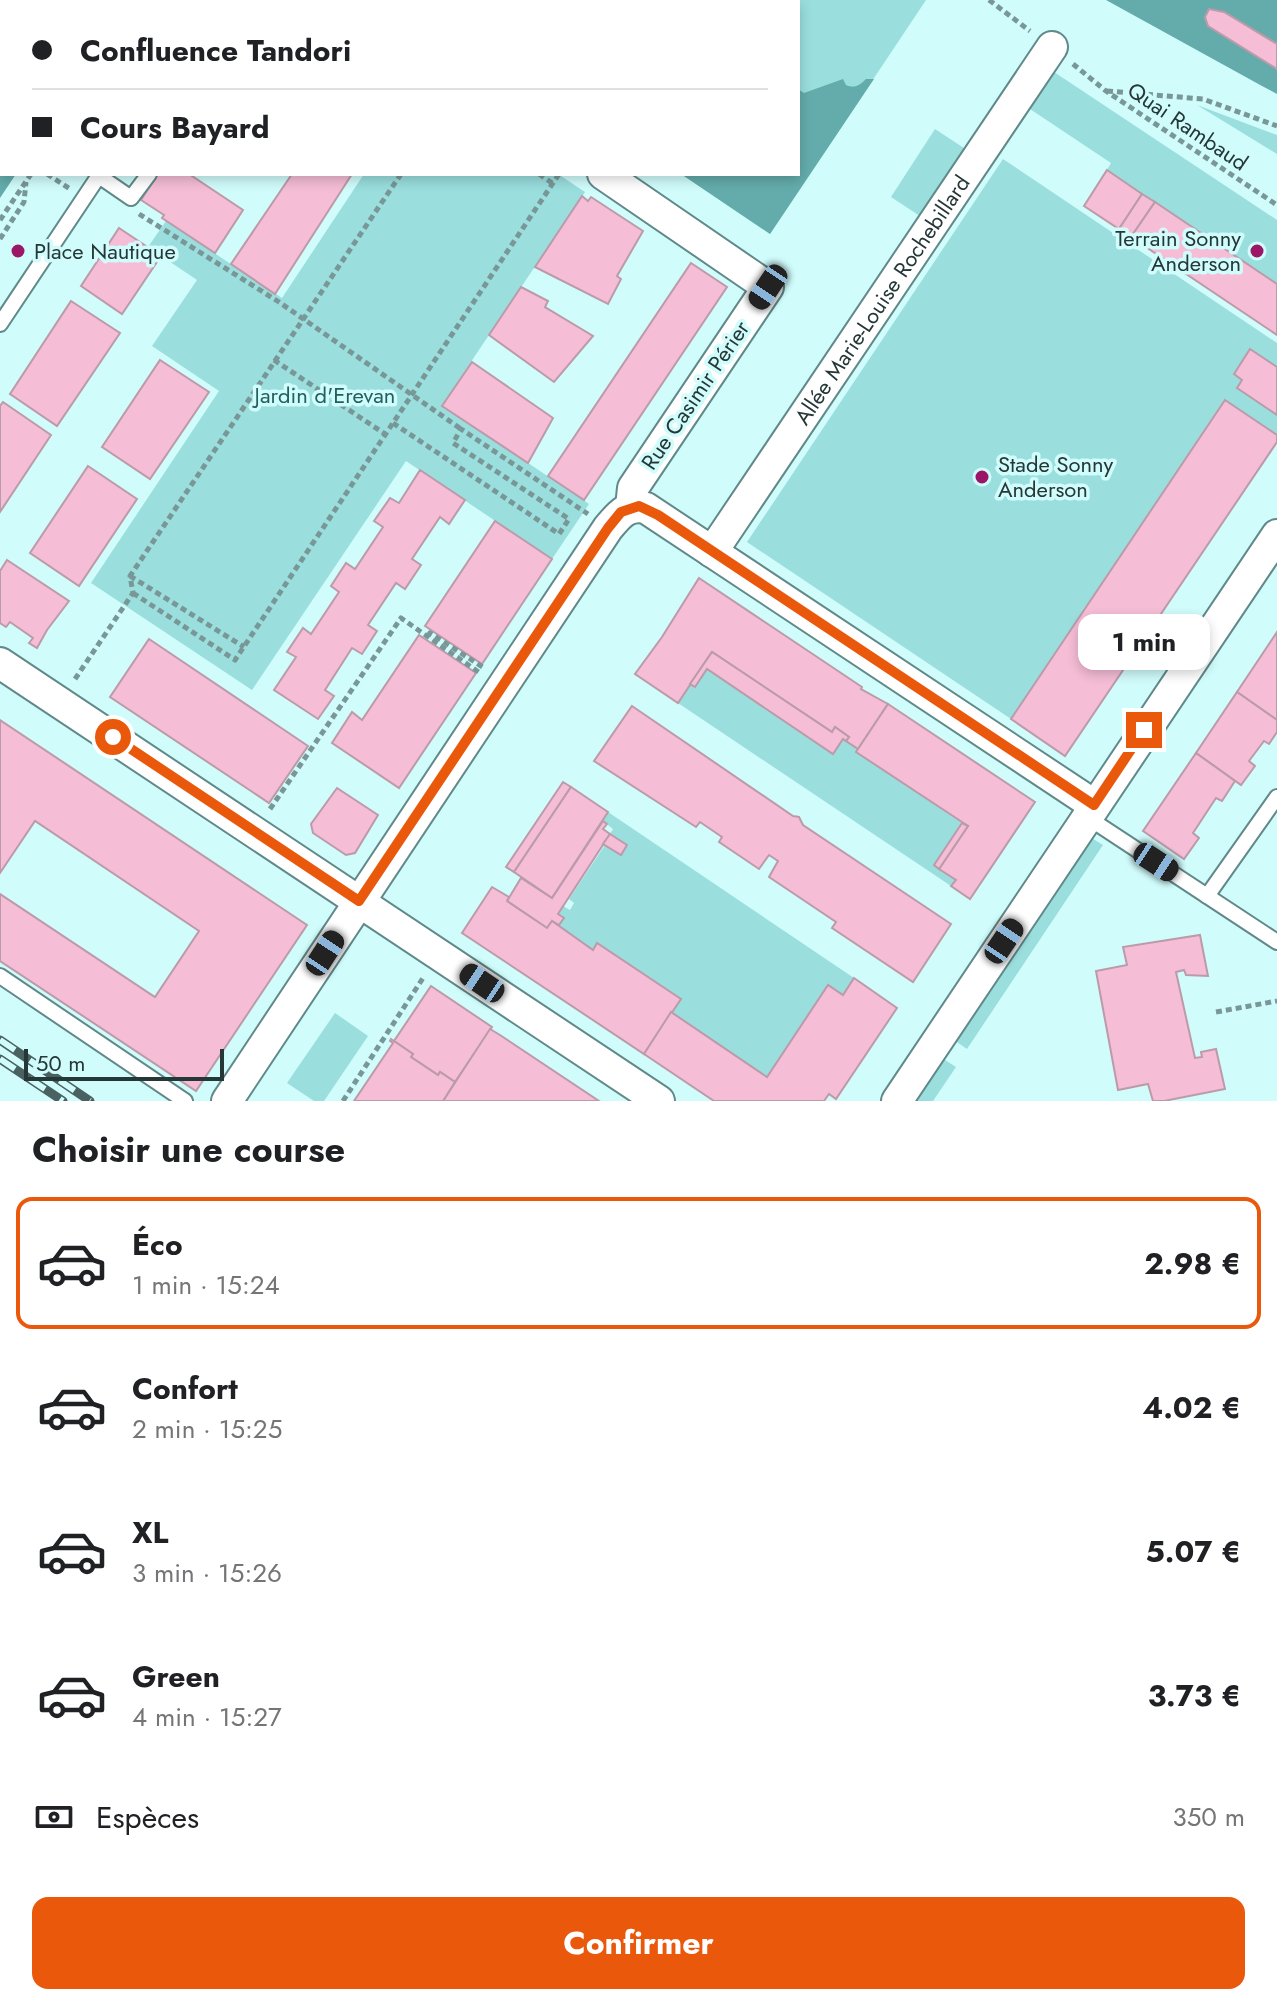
<!DOCTYPE html>
<html lang="fr">
<meta charset="utf-8">
<style>
:root{--surface:#fff;--page:#f2f2f2;--text:#202124;--muted:#757577;--line:#e0e0e0;--accent:#ea580c}
body{margin:0;font-family:Jost,sans-serif;background:var(--page);color:var(--text);height:100vh;display:flex;flex-direction:column;font-size:30px;white-space:nowrap}
*{box-sizing:border-box;margin:0}
p{font-size:26px;color:var(--muted)}
.icon{flex:none;width:44px;height:44px;fill:none;stroke:currentColor;stroke-width:2;stroke-linecap:round;stroke-linejoin:round}
.map{position:relative;height:1101px;overflow:hidden}
.side{display:flex;flex-direction:column;background:var(--surface);flex:1}
.side>*{flex:none}
.hud{position:absolute;left:0px;top:0px;width:800px;height:176px;box-shadow:0 4px 12px #0003;display:grid;align-content:center;height:176px;padding:0 32px;background:var(--surface)}
.scale{position:absolute;left:24px;bottom:20px;width:200px;box-sizing:border-box;padding-left:8px;border:4px solid #263737;border-top:0;font-size:22px;line-height:28px;white-space:nowrap;color:#263737;-webkit-text-stroke:6px #d1fcfc;paint-order:stroke}
.end{position:absolute;width:36px;height:36px;margin:-18px;border:10px solid #ea580c;background:#fff;box-shadow:0 0 0 4px #fff}
.from{border-radius:50%}
.bubble{position:absolute;height:56px;border-radius:16px;background:var(--surface);box-shadow:0 4px 12px #0003;font-size:26px;font-weight:700;line-height:56px;text-align:center}
.car{position:absolute;width:24px;height:48px;margin:-24px -12px;border-radius:10px;box-shadow:0 0 6px 2px #0007;background:linear-gradient(#222 24%,#8ab4d8 0 40%,#222 0 76%,#8ab4d8 0 86%,#222 0)}
.hud b{display:flex;align-items:center;gap:28px;height:76px;font-size:30px}
.hud b+b{border-top:2px solid var(--line)}
.hud i{width:20px;height:20px;background:var(--text)}
ul{padding:0;list-style:none}
li{display:flex;align-items:center;gap:24px;height:132px;margin:0 16px 12px;padding:0 16px;border:4px solid transparent;border-radius:16px}
li div{flex:1}
li b{display:block;font-size:30px}
li em{font-style:normal;font-weight:700}
li.current{border-color:var(--accent)}
li>.icon{width:72px;height:72px;stroke-width:1.5}
h2{padding:0 32px;font-size:36px;line-height:96px}
.pay{display:flex;align-items:center;gap:20px;height:88px;padding:0 32px;font-size:30px}
.pay p{margin-inline-start:auto}
.cta{display:flex;gap:16px;margin-top:auto;padding:16px 32px}
.cta a{flex:1;height:92px;border-radius:16px;background:var(--accent);color:#fff;font-size:32px;font-weight:700;line-height:92px;text-align:center}
.map>svg:first-child{display:block}
.green{fill:#9adede}
.water{fill:#64acac}
.building{fill:#f5bdd6;stroke:#bc9ba9;stroke-width:2}
.lines{fill:none;stroke-linecap:round;stroke-linejoin:round}
.lane-casing{stroke:#618989;stroke-width:18}
.street-casing{stroke:#618989;stroke-width:34}
.path{stroke:#7a9797;stroke-width:5;stroke-dasharray:6 4;stroke-linecap:butt}
.lane{stroke:#fff;stroke-width:14}
.street{stroke:#fff;stroke-width:30}
.rail-casing{stroke:#4a6161;stroke-width:9}
.rail{stroke:#d1fcfc;stroke-width:6;stroke-dasharray:18;stroke-linecap:butt}
.route{stroke:#ea580c;stroke-width:10}
.poi-dot{fill:#9c1668;stroke:#d1fcfc;stroke-width:3}
.labels{text-anchor:middle;stroke-width:7;stroke-linejoin:round;paint-order:stroke}
.street-label{font-size:22px;fill:#263737;stroke:#d1fcfc}
.poi-label{font-size:22px;fill:#263737;stroke:#d1fcfc;text-anchor:start}
.park-label{font-size:22px;fill:#235f60;stroke:#d1fcfc}
</style>
<div class="map">
<svg width="1277" height="1101" viewBox="0 0 1277 1101">
<rect width="100%" height="100%" fill="#d1fcfc"/>
<!-- green -->
<g class="green">
<path d="M421,0H926L770,234L681,174H798V2Z"/>
<path d="M1045,66L1277,220V284L1107,170L1111,163L1021,103Z"/>
<path d="M1197,105L1277,135V155V154Z"/>
<path d="M935,129L973,154L929,222L891,197Z"/>
<path d="M1003,159L1277,343V435L1224,400L1011,719L747,542Z"/>
<path d="M364,174H558L585,192L442,405L589,504L552,559L406,461L252,690L91,583L219,391L152,346L197,280L148,247L166,221L282,298Z"/>
<path d="M707,669L833,753L843,739L858,749L857,752L962,823L934,865L956,880L951,886L678,703L690,684L695,687Z"/>
<path d="M608,812L854,978L843,995L828,986L767,1077L671,1012L680,998L598,943L592,950L559,925L564,918L558,914L563,906L570,910L574,903L569,899L605,845L621,855L627,846L610,834L613,829L603,821Z"/>
<path d="M1090,837L1103,845L967,1049L954,1040Z"/>
<path d="M335,1013L368,1036L324,1101H314L287,1083Z"/>
<path d="M942,1058L956,1067L933,1101H914Z"/>
</g>
<!-- water -->
<g class="water">
<path d="M0,0H133L2,2V174H16L0,198Z"/>
<path d="M1106,0H1277V94L1262,86Z"/>
<path d="M843,79L846,85C855,89 860,85 866,79H874L770,234L681,174H798V89L804,93Z"/>
</g>
<!-- building -->
<g class="building">
<path d="M1209,9L1224,12L1277,44V69L1208,26L1205,17Z"/>
<path d="M1107,170L1142,194L1119,229L1084,206Z"/>
<path d="M158,174H189L243,210L215,253L162,218L164,215L141,200Z"/>
<path d="M292,174H352L275,294L231,264Z"/>
<path d="M1142,194L1155,202L1131,237L1119,229Z"/>
<path d="M582,196L588,201L591,197L643,231L617,276L621,279L608,304L535,267Z"/>
<path d="M1155,202L1277,284V335L1131,237Z"/>
<path d="M119,228L161,256L122,314L81,286Z"/>
<path d="M691,263L727,287L584,500L548,476Z"/>
<path d="M521,287L548,301L545,307L593,336L554,382L489,335Z"/>
<path d="M71,301L120,333L57,426L10,394Z"/>
<path d="M1250,349L1277,367V415L1237,388L1242,380L1234,374Z"/>
<path d="M160,360L209,392L150,479L102,447Z"/>
<path d="M472,362L553,418L528,463L442,406Z"/>
<path d="M1225,400L1277,435V442L1065,756L1011,719Z"/>
<path d="M3,402L51,435L0,512V406Z"/>
<path d="M88,466L137,499L79,586L30,553Z"/>
<path d="M420,470L465,500L449,524L440,517L412,559L421,565L405,589L396,583L368,625L377,631L362,654L352,648L325,690L334,696L318,719L274,690L296,657L287,652L303,628L311,634L339,592L331,586L346,563L355,569L383,527L374,521L390,498L399,503Z"/>
<path d="M495,521L552,559L482,664L425,626Z"/>
<path d="M7,560L69,601L47,630L37,648L29,643L33,638L10,622L6,627L0,623V571Z"/>
<path d="M699,578L862,687L861,689L888,704L858,749L846,741L849,737L835,727L832,732L712,652L678,703L635,674L662,637Z"/>
<path d="M1277,632V720L1237,692Z"/>
<path d="M419,635L476,673L399,788L332,743L352,712L362,720Z"/>
<path d="M149,639L308,746L269,803L110,697Z"/>
<path d="M712,652L832,732L835,727L849,737L846,741L843,739L833,754L707,669L695,687L690,684Z"/>
<path d="M1237,692L1277,720V732L1269,744L1264,741L1249,761L1255,766L1241,785L1196,753Z"/>
<path d="M888,704L1035,802L970,899L951,886L956,880L939,869L968,826L856,752Z"/>
<path d="M632,706L793,816L799,817L803,825L951,924L913,982L832,928L836,922L769,877L778,861L769,855L759,869L719,842L722,837L700,822L696,827L594,761Z"/>
<path d="M0,720L307,925L196,1091L0,961V894L155,997L199,931L35,821L0,873Z"/>
<path d="M1196,753L1235,781L1222,801L1216,798L1193,833L1199,838L1184,859L1143,831Z"/>
<path d="M563,782L571,787L514,872L506,867Z"/>
<path d="M571,787L608,812L552,898L514,872Z"/>
<path d="M337,788L378,815L355,853L346,855L313,833L311,824Z"/>
<path d="M603,821L607,824L603,829L610,834L558,914L564,918L559,925L552,921L547,928L507,901L521,878L552,898Z"/>
<path d="M962,823L968,826L939,869L934,865Z"/>
<path d="M610,834L627,845L621,855L603,844Z"/>
<path d="M492,887L509,897L507,901L547,928L552,921L593,950L597,943L681,999L644,1054L462,933Z"/>
<path d="M1200,935L1208,976L1186,975L1184,970L1176,972L1195,1058L1202,1057L1201,1052L1216,1049L1225,1089L1164,1101H1153L1148,1084L1118,1090L1096,971L1127,965L1123,947Z"/>
<path d="M854,978L897,1008L836,1099L829,1094L824,1101H714L644,1054L671,1012L767,1077L828,985L843,995Z"/>
<path d="M431,986L492,1027L455,1082L440,1072L438,1075L411,1057L413,1054L394,1041Z"/>
<path d="M490,1029L500,1035L599,1101H443Z"/>
<path d="M391,1039L413,1054L411,1057L438,1075L440,1072L455,1082L443,1101H354L393,1043L390,1041Z"/>
</g>
<g class="lines">
<defs>
<g id="lane">
<path d="M217,2L218,0"/>
<path d="M99,176L131,198L149,174"/>
<path d="M0,324L100,174"/>
<path d="M1087,817L1277,942"/>
<path d="M1207,896L1277,797"/>
<path d="M0,976L185,1101"/>
</g>
<g id="street">
<path d="M345,0L348,2"/>
<path d="M603,174L768,287L633,488L631,507"/>
<path id="s1" d="M712,552L1052,47"/>
<path d="M0,663L659,1101"/>
<path d="M227,1101L608,528C619,515 627,504 646,508L1094,805"/>
<path d="M897,1101L1277,535"/>
</g>
</defs>
<!-- lane casing -->
<use href="#lane" class="lane-casing"/>
<!-- street casing -->
<use href="#street" class="street-casing"/>
<!-- path -->
<g class="path">
<path d="M53,0L56,2"/>
<path d="M989,0L1030,31"/>
<path d="M43,2L44,0"/>
<path d="M94,2L95,0"/>
<path d="M146,2L148,0"/>
<path d="M171,2L172,0"/>
<path d="M1073,64L1106,91L1277,205"/>
<path d="M1107,91L1203,99L1277,126"/>
<path d="M0,124L2,125"/>
<path d="M47,174L70,189"/>
<path d="M539,174L552,183"/>
<path d="M139,214L279,302L461,429"/>
<path d="M0,220L31,174"/>
<path d="M0,239L24,202L26,182"/>
<path d="M274,360L385,434"/>
<path d="M393,423L559,534L569,519L453,443L461,429L588,514"/>
<path d="M130,576L244,647"/>
<path d="M133,593L235,660L559,174"/>
<path d="M428,636L430,633L484,668"/>
<path d="M75,679L133,593L130,576L401,174"/>
<path d="M270,809L401,618L480,673"/>
<path d="M1216,1012L1277,1001"/>
<path d="M343,1101L423,978"/>
</g>
<!-- lane -->
<use href="#lane" class="lane"/>
<!-- street -->
<use href="#street" class="street"/>
<defs>
<g id="rail">
<path d="M0,1040L90,1101"/>
<path d="M0,1059L63,1101"/>
</g>
</defs>
<!-- rail casing -->
<use href="#rail" class="rail-casing"/>
<!-- rail -->
<use href="#rail" class="rail"/>
</g>
<g class="lines">
<!-- route -->
<path class="route" d="M113,737L359,901L608,528L621,512L639,506L658,515L1094,805L1144,730"/>
</g>
<!-- markers -->
<g class="poi-dot">
<circle cx="18" cy="251" r="8"/>
<circle cx="1257" cy="251" r="8"/>
<circle cx="982" cy="477" r="8"/>
</g>
<g class="labels">
<!-- street labels -->
<g class="street-label">
<text transform="translate(1188 126) rotate(34)" y="8">Quai Rambaud</text>
<text dy="8" stroke="none"><textPath href="#s1" startOffset="304">Allée Marie-Louise Rochebillard</textPath></text>
<text transform="translate(695 395) rotate(-56)" y="8">Rue Casimir Périer</text>
</g>
<!-- poi labels -->
<g class="poi-label">
<text x="1241" y="246" text-anchor="end">Terrain Sonny<tspan x="1241" dy="25">Anderson</tspan></text>
<text x="34" y="259">Place Nautique</text>
<text x="998" y="472">Stade Sonny<tspan x="998" dy="25">Anderson</tspan></text>
</g>
<!-- park labels -->
<g class="park-label">
<text x="325" y="403">Jardin d'Erevan</text>
</g>
</g>
</svg>
<div class="scale">50 m</div>
<i class="end from" style="left:113px;top:737px"></i>
<i class="end" style="left:1144px;top:730px"></i>
<div class="bubble" style="left:1078px;top:614px;width:132px">1 min</div>
<i class="car" style="left:768px;top:287px;rotate:214deg"></i>
<i class="car" style="left:1156px;top:862px;rotate:123deg"></i>
<i class="car" style="left:1004px;top:941px;rotate:34deg"></i>
<i class="car" style="left:325px;top:953px;rotate:33deg"></i>
<i class="car" style="left:482px;top:983px;rotate:304deg"></i>
<div class="hud">
<b><i class="from"></i>Confluence Tandori</b>
<b><i></i>Cours Bayard</b>
</div>
</div>
<section class="side">
<h2>Choisir une course</h2>
<ul>
<li class="current"><svg class="icon" aria-label="car" viewBox="0 0 24 24"><path d="M5 17H2v-5l4-1 3-4h7l3 4 3 1v5h-3M9 17h6M6 11h13"/><circle cx="7" cy="17" r="2"/><circle cx="17" cy="17" r="2"/></svg><div><b>Éco</b><p>1 min · 15:24</p></div><em>2.98 €</em></li>
<li><svg class="icon" aria-label="car" viewBox="0 0 24 24"><path d="M5 17H2v-5l4-1 3-4h7l3 4 3 1v5h-3M9 17h6M6 11h13"/><circle cx="7" cy="17" r="2"/><circle cx="17" cy="17" r="2"/></svg><div><b>Confort</b><p>2 min · 15:25</p></div><em>4.02 €</em></li>
<li><svg class="icon" aria-label="car" viewBox="0 0 24 24"><path d="M5 17H2v-5l4-1 3-4h7l3 4 3 1v5h-3M9 17h6M6 11h13"/><circle cx="7" cy="17" r="2"/><circle cx="17" cy="17" r="2"/></svg><div><b>XL</b><p>3 min · 15:26</p></div><em>5.07 €</em></li>
<li><svg class="icon" aria-label="car" viewBox="0 0 24 24"><path d="M5 17H2v-5l4-1 3-4h7l3 4 3 1v5h-3M9 17h6M6 11h13"/><circle cx="7" cy="17" r="2"/><circle cx="17" cy="17" r="2"/></svg><div><b>Green</b><p>4 min · 15:27</p></div><em>3.73 €</em></li>
</ul>
<div class="pay"><svg class="icon" aria-label="cash" viewBox="0 0 24 24"><path d="M3 7h18v10H3z"/><circle cx="12" cy="12" r="2"/></svg>Espèces<p>350 m</p></div>
<div class="cta"><a>Confirmer</a></div>
</section>
